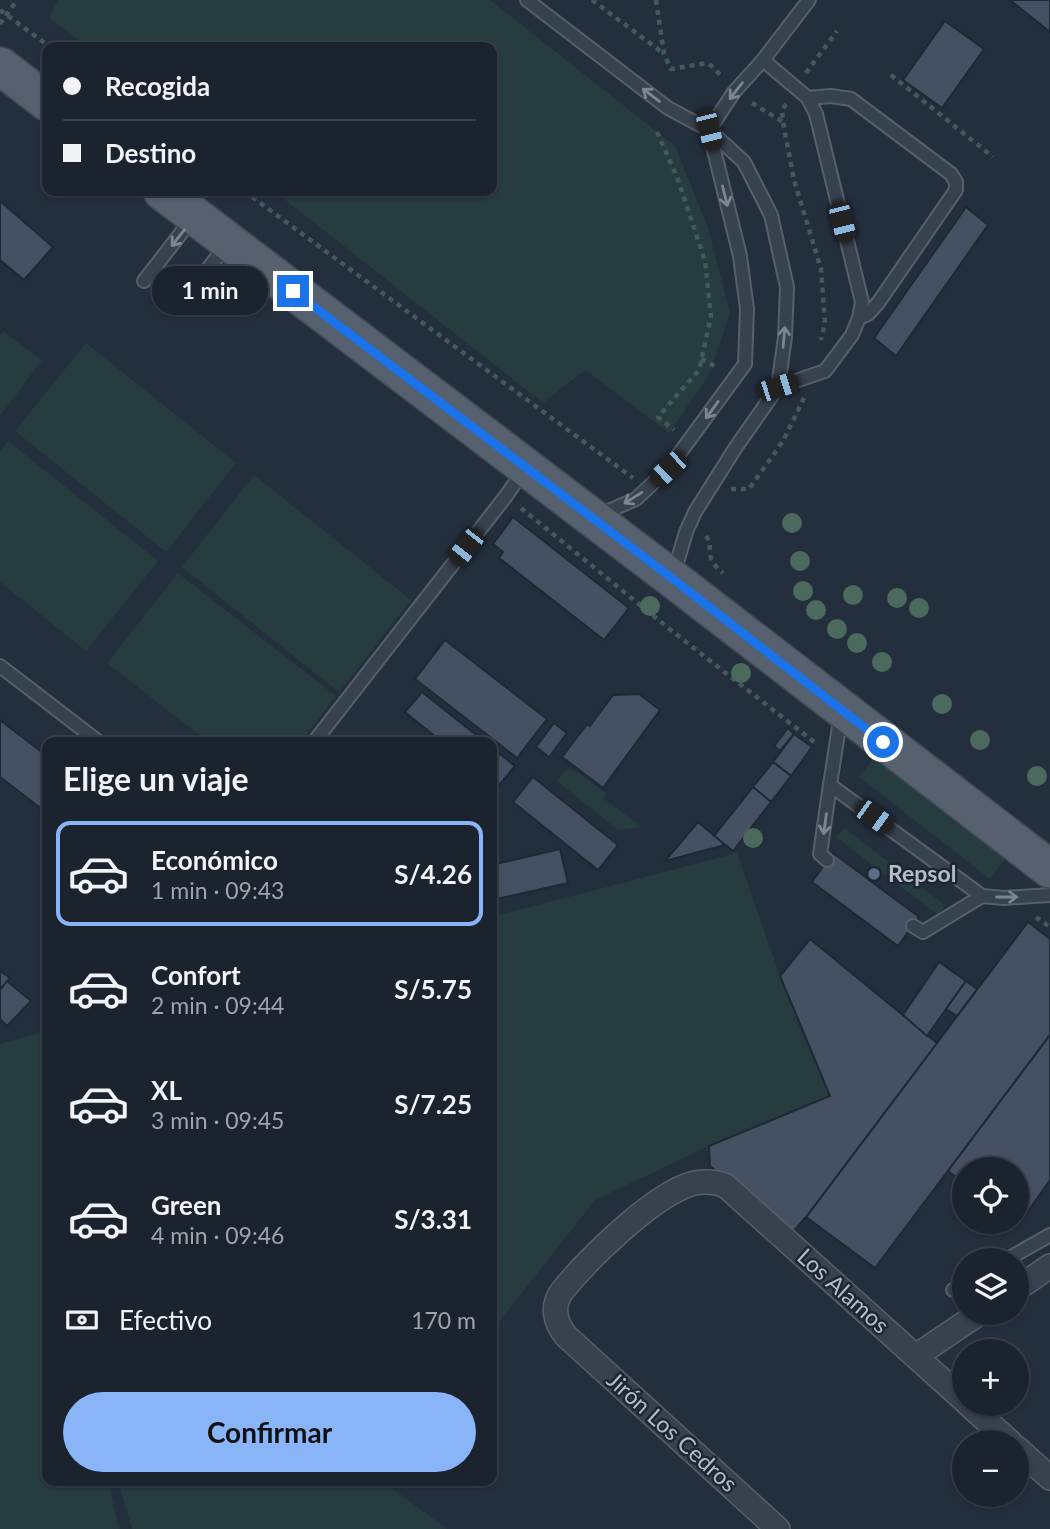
<!DOCTYPE html>
<html lang="es">
<meta charset="utf-8">
<style>
:root{--surface:#1b232e;--page:#282f3a;--text:#f1f3f6;--muted:#a0a4aa;--line:#39404a;--accent:#8ab4f8}
body{margin:0;font-family:Lato,sans-serif;background:var(--page);color:var(--text);height:100vh;display:flex;flex-direction:column;font-size:26px;white-space:nowrap}
*{box-sizing:border-box;margin:0}
p{font-size:23px;color:var(--muted)}
.icon{flex:none;width:38px;height:38px;fill:none;stroke:currentColor;stroke-width:2;stroke-linecap:round;stroke-linejoin:round}
.map{position:relative;flex:1;overflow:hidden}
.side{position:absolute;left:42px;top:737px;width:455px;height:749px;display:flex;flex-direction:column;background:var(--surface);border-radius:14px;box-shadow:0 2px 5px #0004,0 0 0 2px var(--line)}
.side>*{flex:none}
.top-card{position:absolute;left:42px;top:42px;width:455px;height:154px;border-radius:14px;box-shadow:0 2px 5px #0004,0 0 0 2px var(--line);display:grid;align-content:center;height:154px;padding:0 21px;background:var(--surface)}
.controls{position:absolute;left:952px;top:1157px;display:grid;gap:14px}
.controls a{display:grid;place-items:center;width:77px;height:77px;border-radius:50%;background:var(--surface);box-shadow:0 2px 5px #0004,0 0 0 2px var(--line);font-size:35px}
.end{position:absolute;width:32px;height:32px;margin:-16px;border:9px solid #1a73e8;background:#fff;box-shadow:0 0 0 4px #fff}
.from{border-radius:50%}
.bubble{position:absolute;height:49px;border-radius:24px;background:var(--surface);box-shadow:0 2px 5px #0004,0 0 0 2px var(--line);font-size:23px;font-weight:700;line-height:49px;text-align:center}
.car{position:absolute;width:21px;height:42px;margin:-21px -10px;border-radius:9px;box-shadow:0 0 5px 2px #0007;background:linear-gradient(#222 24%,#8ab4d8 0 40%,#222 0 76%,#8ab4d8 0 86%,#222 0)}
.top-card b{display:flex;align-items:center;gap:24px;height:66px;font-size:26px}
.top-card b+b{border-top:2px solid var(--line)}
.top-card i{width:18px;height:18px;background:var(--text)}
ul{padding:0;list-style:none}
li{display:flex;align-items:center;gap:21px;height:105px;margin:0 14px 10px;padding:0 7px;border:4px solid transparent;border-radius:14px}
li div{flex:1}
li b{display:block;font-size:26px}
li em{font-style:normal;font-weight:700}
li.current{border-color:var(--accent)}
li>.icon{width:63px;height:63px;stroke-width:1.5}
h2{padding:0 21px;font-size:32px;line-height:84px}
.pay{display:flex;align-items:center;gap:18px;height:77px;padding:0 21px;font-size:26px}
.pay p{margin-inline-start:auto}
.cta{display:flex;gap:14px;margin-top:auto;padding:14px 21px}
.cta a{flex:1;height:80px;border-radius:42px;background:var(--accent);color:#111;font-size:28px;font-weight:700;line-height:80px;text-align:center}
.map>svg:first-child{display:block}
.green{fill:#263c3f}
.building{fill:#455162;stroke:#1f2835;stroke-width:2}
.lines{fill:none;stroke-linecap:round;stroke-linejoin:round}
.service-casing{stroke:#565f6c;stroke-width:16}
.minor-casing{stroke:#565f6c;stroke-width:26}
.primary-casing{stroke:#414a57;stroke-width:40}
.path{stroke:#44595c;stroke-width:4.5;stroke-dasharray:5 5;stroke-linecap:butt}
.service{stroke:#38414e;stroke-width:12}
.minor{stroke:#38414e;stroke-width:23}
.primary{stroke:#56606e;stroke-width:37}
.tree{fill:#4b6a5d}
.oneway{stroke:#7c8592}
.route{stroke:#1a73e8;stroke-width:9}
.service-dot{fill:#5c6f8a;stroke:#1d2633;stroke-width:2.5}
.labels{text-anchor:middle;stroke-width:5;stroke-linejoin:round;paint-order:stroke}
.poi-label{font-size:23px;font-weight:bold;fill:#b4bcc9;stroke:#1d2633;text-anchor:start}
.street-label{font-size:23px;fill:#b4bcc9;stroke:#1d2633}
</style>
<div class="map">
<svg width="1050" height="1529" viewBox="0 0 1050 1529">
<rect width="100%" height="100%" fill="#242f3e"/>
<!-- green -->
<g class="green">
<path d="M58,0H490L675,146L708,228L730,313L709,375L669,433L585,370L543,403L274,191H492V47H88L49,18Z"/>
<path d="M3,331L42,360L0,416V335Z"/>
<path d="M86,343L236,463L166,552L15,431Z"/>
<path d="M8,441L158,561L86,651L0,582V451Z"/>
<path d="M254,475L411,600L339,692L182,567Z"/>
<path d="M178,573L336,696L301,742H208L107,663Z"/>
<path d="M880,751L1010,852L990,879L859,777Z"/>
<path d="M568,768L577,772L606,793L603,798L642,827L618,830L557,781Z"/>
<path d="M844,828L945,905L938,915L836,837Z"/>
<path d="M737,853L780,976L830,1096L709,1146L595,1200L492,1331V917Z"/>
<path d="M47,1031V1480L108,1481L119,1529H0V1044Z"/>
<path d="M118,1481H382L447,1529H132Z"/>
</g>
<!-- building -->
<g class="building">
<path d="M1010,0H1050V32Z"/>
<path d="M945,21L984,49L942,108L903,80Z"/>
<path d="M0,201L53,247L24,280L0,260Z"/>
<path d="M966,207L988,225L896,356L874,338Z"/>
<path d="M513,517L629,608L604,640L499,558L503,552L493,544Z"/>
<path d="M445,640L547,719L517,758L415,679Z"/>
<path d="M422,692L485,742H442L405,712Z"/>
<path d="M639,694L660,710L603,788L562,757L587,724L590,726L613,695Z"/>
<path d="M0,720L47,756V813L0,777Z"/>
<path d="M554,723L567,733L549,757L536,747Z"/>
<path d="M788,728L794,734L780,751L774,746Z"/>
<path d="M794,734L812,747L791,776L773,762Z"/>
<path d="M492,748L515,766L495,790L492,787Z"/>
<path d="M773,762L791,776L771,802L753,787Z"/>
<path d="M533,777L618,845L598,870L513,802Z"/>
<path d="M753,787L771,802L733,851L714,836Z"/>
<path d="M698,822L725,845L665,861Z"/>
<path d="M560,849L568,883L492,900V865Z"/>
<path d="M833,853L919,917L898,946L812,882Z"/>
<path d="M1028,922L1050,939V1035L875,1268L806,1217Z"/>
<path d="M810,939L937,1043L806,1217L792,1233L710,1166L709,1146L830,1096L780,976Z"/>
<path d="M939,962L966,981L927,1036L903,1015Z"/>
<path d="M0,971L10,978L0,990Z"/>
<path d="M7,981L31,1001L7,1026L0,1019V990Z"/>
<path d="M966,981L977,989L957,1016L946,1009Z"/>
<path d="M1050,1035V1180L1019,1224L1016,1222L1017,1169H964V1183L948,1171Z"/>
</g>
<g class="lines">
<defs>
<g id="service">
<path d="M527,0L668,108L709,130L744,162L771,215L787,287L785,337L778,387L736,447L695,512L686,532L674,573"/>
<path d="M763,60L808,98L816,114L862,302L859,318L852,335L825,371L778,387"/>
<path d="M808,98L831,96L851,99L951,174L956,182V190L878,303L868,314L859,318"/>
<path d="M144,281L192,219"/>
<path d="M177,307L227,245"/>
<path d="M597,516L636,499L668,469L745,364L747,309L740,256L709,130L734,92L763,60L809,0"/>
<path d="M0,666L99,742"/>
<path d="M841,714L830,785L982,896L1004,898L1050,895"/>
<path d="M314,742L506,496L523,471"/>
<path d="M827,860L820,854L830,785"/>
<path d="M913,926L923,932L982,896"/>
<path d="M1006,1260L1050,1235"/>
<path d="M953,1290L964,1283"/>
</g>
<g id="minor">
<path d="M1017,1289L1050,1266"/>
<path d="M916,1356L981,1312"/>
<path d="M968,1404L1010,1442"/>
<path d="M1017,1448L1050,1478"/>
<path d="M778,1529L566,1336C554,1321 551,1305 563,1290C589,1258 646,1203 683,1187C696,1181 713,1180 726,1186L964,1400"/>
</g>
<g id="primary">
<path d="M0,66L47,102"/>
<path d="M162,191L673,579L1050,869"/>
</g>
</defs>
<!-- service casing -->
<use href="#service" class="service-casing"/>
<!-- minor casing -->
<use href="#minor" class="minor-casing"/>
<!-- primary casing -->
<use href="#primary" class="primary-casing"/>
<!-- path -->
<g class="path">
<path d="M592,0L663,53"/>
<path d="M656,0L664,54L671,69L707,63L713,67L722,77"/>
<path d="M0,10L50,47"/>
<path d="M0,24L17,0"/>
<path d="M806,73L837,31"/>
<path d="M891,75L993,157"/>
<path d="M752,103L783,122"/>
<path d="M786,104L782,110L783,122L794,180L821,269L825,323L821,340"/>
<path d="M657,132L677,177L705,261L711,317L699,370L658,417L674,430"/>
<path d="M244,191L633,478"/>
<path d="M701,359L719,368"/>
<path d="M731,489H749L783,441L804,398"/>
<path d="M521,508L672,631L818,745"/>
<path d="M706,536C711,544 709,544 710,553C710,561 717,568 723,573"/>
<path d="M1036,917L1050,927"/>
</g>
<!-- service -->
<use href="#service" class="service"/>
<!-- minor -->
<use href="#minor" class="minor"/>
<!-- primary -->
<use href="#primary" class="primary"/>
</g>
<!-- trees -->
<g class="tree">
<circle cx="792" cy="523" r="10"/>
<circle cx="800" cy="561" r="10"/>
<circle cx="803" cy="591" r="10"/>
<circle cx="853" cy="595" r="10"/>
<circle cx="897" cy="598" r="10"/>
<circle cx="650" cy="606" r="10"/>
<circle cx="919" cy="608" r="10"/>
<circle cx="816" cy="610" r="10"/>
<circle cx="837" cy="629" r="10"/>
<circle cx="857" cy="643" r="10"/>
<circle cx="882" cy="662" r="10"/>
<circle cx="741" cy="673" r="10"/>
<circle cx="942" cy="704" r="10"/>
<circle cx="980" cy="740" r="10"/>
<circle cx="1037" cy="776" r="10"/>
<circle cx="753" cy="838" r="10"/>
</g>
<!-- one-way arrows -->
<defs><path id="oneway-shaft" d="M-6 0H5M1.5-3L5.5 0L1.5 3" fill="none" stroke-width="1.6" stroke-linecap="round" stroke-linejoin="round" transform="scale(1.75)"/></defs>
<g class="oneway">
<use href="#oneway-shaft" transform="translate(736 91) rotate(128)"/>
<use href="#oneway-shaft" transform="translate(651 95) rotate(-143)"/>
<use href="#oneway-shaft" transform="translate(725 196) rotate(76)"/>
<use href="#oneway-shaft" transform="translate(178 238) rotate(128)"/>
<use href="#oneway-shaft" transform="translate(784 337) rotate(-85)"/>
<use href="#oneway-shaft" transform="translate(712 410) rotate(126)"/>
<use href="#oneway-shaft" transform="translate(633 498) rotate(148)"/>
<use href="#oneway-shaft" transform="translate(825 824) rotate(98)"/>
<use href="#oneway-shaft" transform="translate(1007 897)"/>
</g>
<g class="lines">
<!-- route -->
<path class="route" d="M293,291L673,579L883,742"/>
</g>
<!-- markers -->
<circle class="service-dot" cx="874" cy="874" r="7"/>
<g class="labels">
<!-- poi labels -->
<g class="poi-label">
<text x="888" y="882">Repsol</text>
</g>
<!-- street labels -->
<g class="street-label">
<text transform="translate(843 1291) rotate(42)" y="8">Los Alamos</text>
<text transform="translate(672 1432) rotate(42)" y="8">Jirón Los Cedros</text>
</g>
</g>
</svg>
<div class="controls">
<a><svg class="icon" aria-label="locate" viewBox="0 0 24 24"><circle cx="12" cy="12" r="6"/><path d="M12 2v4M12 18v4M2 12h4M18 12h4"/></svg></a>
<a><svg class="icon" aria-label="layers" viewBox="0 0 24 24"><path d="M12 4l9 5-9 5-9-5zM3 14l9 5 9-5"/></svg></a>
<a>+</a>
<a>−</a>
</div>
<i class="end from" style="left:883px;top:742px"></i>
<i class="end" style="left:293px;top:291px"></i>
<div class="bubble" style="left:152px;top:266px;width:116px">1 min</div>
<i class="car" style="left:709px;top:130px;rotate:166deg"></i>
<i class="car" style="left:842px;top:222px;rotate:166deg"></i>
<i class="car" style="left:778px;top:387px;rotate:72deg"></i>
<i class="car" style="left:668px;top:469px;rotate:227deg"></i>
<i class="car" style="left:466px;top:547px;rotate:218deg"></i>
<i class="car" style="left:874px;top:817px;rotate:126deg"></i>
<div class="top-card">
<b><i class="from"></i>Recogida</b>
<b><i></i>Destino</b>
</div>
<section class="side">
<h2>Elige un viaje</h2>
<ul>
<li class="current"><svg class="icon" aria-label="car" viewBox="0 0 24 24"><path d="M5 17H2v-5l4-1 3-4h7l3 4 3 1v5h-3M9 17h6M6 11h13"/><circle cx="7" cy="17" r="2"/><circle cx="17" cy="17" r="2"/></svg><div><b>Económico</b><p>1 min · 09:43</p></div><em>S/4.26</em></li>
<li><svg class="icon" aria-label="car" viewBox="0 0 24 24"><path d="M5 17H2v-5l4-1 3-4h7l3 4 3 1v5h-3M9 17h6M6 11h13"/><circle cx="7" cy="17" r="2"/><circle cx="17" cy="17" r="2"/></svg><div><b>Confort</b><p>2 min · 09:44</p></div><em>S/5.75</em></li>
<li><svg class="icon" aria-label="car" viewBox="0 0 24 24"><path d="M5 17H2v-5l4-1 3-4h7l3 4 3 1v5h-3M9 17h6M6 11h13"/><circle cx="7" cy="17" r="2"/><circle cx="17" cy="17" r="2"/></svg><div><b>XL</b><p>3 min · 09:45</p></div><em>S/7.25</em></li>
<li><svg class="icon" aria-label="car" viewBox="0 0 24 24"><path d="M5 17H2v-5l4-1 3-4h7l3 4 3 1v5h-3M9 17h6M6 11h13"/><circle cx="7" cy="17" r="2"/><circle cx="17" cy="17" r="2"/></svg><div><b>Green</b><p>4 min · 09:46</p></div><em>S/3.31</em></li>
</ul>
<div class="pay"><svg class="icon" aria-label="cash" viewBox="0 0 24 24"><path d="M3 7h18v10H3z"/><circle cx="12" cy="12" r="2"/></svg>Efectivo<p>170 m</p></div>
<div class="cta"><a>Confirmar</a></div>
</section>
</div>
